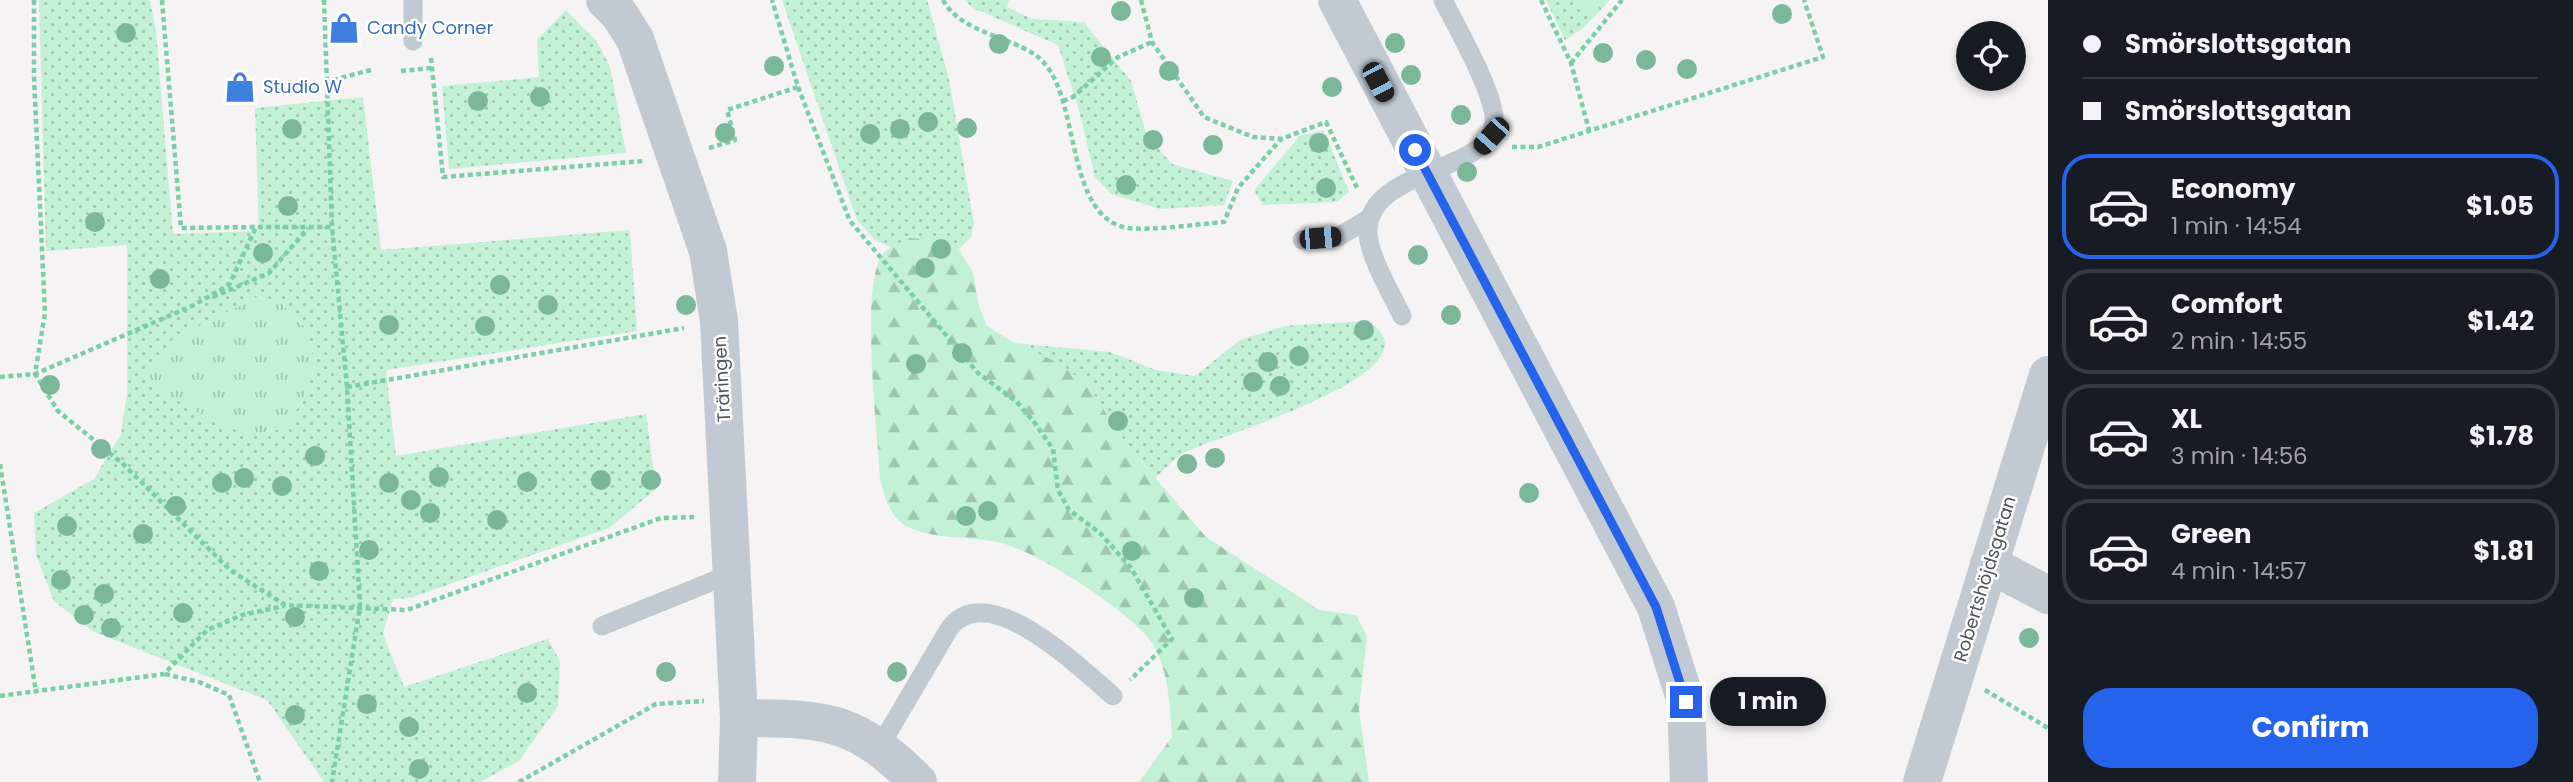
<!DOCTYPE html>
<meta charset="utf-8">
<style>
:root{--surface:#171b24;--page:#242831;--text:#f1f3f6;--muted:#9ea1a6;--line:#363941;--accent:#2563eb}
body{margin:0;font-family:Poppins,sans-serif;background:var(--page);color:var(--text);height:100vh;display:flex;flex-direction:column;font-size:26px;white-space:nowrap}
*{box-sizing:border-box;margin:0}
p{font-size:23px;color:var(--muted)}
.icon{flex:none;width:38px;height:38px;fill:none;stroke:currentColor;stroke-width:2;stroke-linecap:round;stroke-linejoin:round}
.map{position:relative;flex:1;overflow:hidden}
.sheet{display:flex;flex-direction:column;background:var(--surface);width:525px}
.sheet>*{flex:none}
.top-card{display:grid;align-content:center;height:154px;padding:0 35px;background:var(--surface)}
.controls{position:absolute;left:1956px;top:21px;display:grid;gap:14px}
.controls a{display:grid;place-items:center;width:70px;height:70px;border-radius:50%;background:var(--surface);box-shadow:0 4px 10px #0003;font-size:35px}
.end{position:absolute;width:32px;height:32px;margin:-16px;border:9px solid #2563eb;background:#fff;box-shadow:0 0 0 4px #fff}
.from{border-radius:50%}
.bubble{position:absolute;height:49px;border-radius:24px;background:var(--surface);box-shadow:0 4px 10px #0003;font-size:23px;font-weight:700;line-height:49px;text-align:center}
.car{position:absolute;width:21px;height:42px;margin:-21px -10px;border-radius:9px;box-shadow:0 0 5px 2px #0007;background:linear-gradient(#222 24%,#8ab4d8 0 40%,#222 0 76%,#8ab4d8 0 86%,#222 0)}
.top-card b{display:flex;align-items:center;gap:24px;height:66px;font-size:26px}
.top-card b+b{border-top:2px solid var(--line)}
.top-card i{width:18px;height:18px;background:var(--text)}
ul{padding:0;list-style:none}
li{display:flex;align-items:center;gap:21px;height:105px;margin:0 14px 10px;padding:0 21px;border:4px solid var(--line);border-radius:28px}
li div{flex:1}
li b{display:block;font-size:26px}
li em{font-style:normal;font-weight:700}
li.selected{border-color:var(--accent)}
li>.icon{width:63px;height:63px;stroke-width:1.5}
.primary-button{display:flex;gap:14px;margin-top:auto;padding:14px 35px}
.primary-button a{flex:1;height:80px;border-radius:28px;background:var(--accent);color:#fff;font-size:28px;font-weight:700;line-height:80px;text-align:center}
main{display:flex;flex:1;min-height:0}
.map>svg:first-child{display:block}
.grass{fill:url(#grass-dots);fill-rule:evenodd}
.forest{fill:url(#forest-firs)}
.park{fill:url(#park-tufts)}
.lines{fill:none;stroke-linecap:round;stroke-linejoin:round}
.path{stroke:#7ad0a6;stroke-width:4.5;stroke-dasharray:5 3.5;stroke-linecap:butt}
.service{stroke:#c1cad2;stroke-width:19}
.minor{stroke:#c1cad2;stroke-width:38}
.tree{fill:#7bb799}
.route{stroke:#2563eb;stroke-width:9}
.labels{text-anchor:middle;stroke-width:5;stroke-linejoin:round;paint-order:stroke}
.shop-label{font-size:18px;fill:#366cbe;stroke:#fff;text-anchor:start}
.street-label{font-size:18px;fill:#4a5661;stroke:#fff}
</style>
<main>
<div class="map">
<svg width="2048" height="782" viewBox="0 0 2048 782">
<defs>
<pattern id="grass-dots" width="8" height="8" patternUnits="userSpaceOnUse" patternTransform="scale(1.75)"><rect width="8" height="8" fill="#c3f1d5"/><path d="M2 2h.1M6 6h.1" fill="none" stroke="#a0c6b0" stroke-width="1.8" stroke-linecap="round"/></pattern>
<pattern id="forest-firs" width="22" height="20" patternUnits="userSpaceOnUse" patternTransform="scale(1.75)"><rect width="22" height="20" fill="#c3f1d5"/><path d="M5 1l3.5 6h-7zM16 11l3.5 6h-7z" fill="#a0c6b0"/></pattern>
<pattern id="park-tufts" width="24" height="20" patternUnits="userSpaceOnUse" patternTransform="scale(1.75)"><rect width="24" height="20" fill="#c3f1d5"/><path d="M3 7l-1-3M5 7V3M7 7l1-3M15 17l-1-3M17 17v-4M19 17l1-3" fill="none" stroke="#a0c6b0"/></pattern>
</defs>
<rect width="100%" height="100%" fill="#f5f3f3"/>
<!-- grass -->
<g class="grass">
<path d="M39,0H150L156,32L173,234L259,231L255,108L363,97L381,250L630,230L637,331L386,370L396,456L646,414L656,489L609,528L410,598L393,599L383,634L404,687L548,639L560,662L558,706L519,761L480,782H324L267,700L92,631L54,601L36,555L34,513L94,479L121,434L127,393V245L46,251ZM257,297L281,303L306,328L315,365L301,403L284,428L250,435L207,418L172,340Z"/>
<path d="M782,0H927L949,79L974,224L971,237L959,249C931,239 918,234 891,247L876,241L857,220Z"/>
<path d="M964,0H1009L1007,7L1032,19L1084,22L1131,81L1147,136L1172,164L1233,181L1224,205L1160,209L1111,194L1095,177L1079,110L1058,45L973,8Z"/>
<path d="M1546,0H1609L1585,27L1565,40Z"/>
<path d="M566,10L596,40L610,67L626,153L449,169L442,86L539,77L537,40Z"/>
<path d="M1324,130L1349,192L1337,202L1263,205L1254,190L1300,136Z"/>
<path d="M1367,321C1452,371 1208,438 1184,453C1174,459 1164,469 1156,478L1127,445L1087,384L1014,343L1110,352L1156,370L1195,376L1240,340L1285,326Z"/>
</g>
<!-- forest -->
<path class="forest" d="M910,238L935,240L959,249L973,273L979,307L987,326L1014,343L1057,362L1087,384L1127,445L1206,537L1319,610L1356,615L1367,636L1359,709L1369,782H1139L1172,737C1170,707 1169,675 1155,648C1138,615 1035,550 998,542C969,536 936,540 908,527C890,518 884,496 880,478C878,435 859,284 883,254C889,246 901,242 910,238Z"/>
<!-- park -->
<g class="park">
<path d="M1581,0H1610L1590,21Z"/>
<path d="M257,297L281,303L306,328L315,365L301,403L284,428L250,435L207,418L145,380L172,340Z"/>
</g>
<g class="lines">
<!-- path -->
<g class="path">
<path d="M34,0V78L45,313L35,374L58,411L122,463L230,570L285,605L407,610L661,518L694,517"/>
<path d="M162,0L181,228L256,227"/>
<path d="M324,0L332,227L347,387L360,606L332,782"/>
<path d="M943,0C963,37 1022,36 1045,64C1080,104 1066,218 1128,228C1153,231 1198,224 1224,222L1238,188L1281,139"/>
<path d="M1141,0L1152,42L1204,117L1253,137L1281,139L1326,122L1358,190"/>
<path d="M1541,0L1571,63L1589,130"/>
<path d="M431,58L443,177L643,161"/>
<path d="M1571,63L1622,0"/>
<path d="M401,71L432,68"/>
<path d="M325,82L371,70"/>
<path d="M798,87L850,221L978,373L1017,402L1034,422L1053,449L1058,490L1069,510L1100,533L1131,568L1172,639L1130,680"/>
<path d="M1063,101L1073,97L1118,57L1152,42"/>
<path d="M1512,147H1538L1823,57L1804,0"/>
<path d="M709,148L735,140L727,110L798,87L772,0"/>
<path d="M213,297L269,273L308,228"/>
<path d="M0,377L35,374L192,306L229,285L256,227H332"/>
<path d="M347,387L684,328"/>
<path d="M0,464L36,692"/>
<path d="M165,674L199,682L229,695L260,782"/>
<path d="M1985,690L2048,728"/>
<path d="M0,696L164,674L207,630L242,615L284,606"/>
<path d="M519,782L656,704L704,701"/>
</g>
<!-- service -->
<g class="service">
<path d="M413,0V41"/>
<path d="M1302,240L1338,237L1370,218"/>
<path d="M1402,316C1392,295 1368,255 1368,232C1367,168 1489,174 1494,123C1497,97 1456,26 1443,0"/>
<path d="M602,626L733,573"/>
<path d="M880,746L949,629C987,575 1082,670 1113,696"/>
</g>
<!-- minor -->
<g class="minor">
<path d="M605,0L619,14L635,39L708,251L719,321L739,718L737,782"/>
<path d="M1337,0L1656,607L1686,702L1689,782"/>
<path d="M1989,564L2048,595"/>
<path d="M739,718C827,719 853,718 918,782"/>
<path d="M1922,782L2048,375"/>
</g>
</g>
<!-- trees -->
<g class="tree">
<circle cx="1121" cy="11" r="10"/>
<circle cx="1782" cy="14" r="10"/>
<circle cx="126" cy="33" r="10"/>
<circle cx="1395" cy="43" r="10"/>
<circle cx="999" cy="44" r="10"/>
<circle cx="1603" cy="53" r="10"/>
<circle cx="1101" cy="57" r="10"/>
<circle cx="1646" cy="60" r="10"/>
<circle cx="774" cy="66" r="10"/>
<circle cx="1687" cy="69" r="10"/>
<circle cx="1169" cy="71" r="10"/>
<circle cx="1411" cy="75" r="10"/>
<circle cx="1332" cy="87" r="10"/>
<circle cx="540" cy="97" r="10"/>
<circle cx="478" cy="101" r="10"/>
<circle cx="1461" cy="115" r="10"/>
<circle cx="928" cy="122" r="10"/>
<circle cx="967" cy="128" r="10"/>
<circle cx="292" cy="129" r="10"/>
<circle cx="900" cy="129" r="10"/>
<circle cx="725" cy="133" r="10"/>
<circle cx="870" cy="134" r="10"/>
<circle cx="1153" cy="140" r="10"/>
<circle cx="1319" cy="143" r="10"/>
<circle cx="1213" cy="145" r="10"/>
<circle cx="1467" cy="172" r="10"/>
<circle cx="1126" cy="185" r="10"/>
<circle cx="1326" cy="188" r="10"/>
<circle cx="288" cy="206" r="10"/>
<circle cx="95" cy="222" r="10"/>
<circle cx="941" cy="249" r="10"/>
<circle cx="263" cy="253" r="10"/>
<circle cx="1418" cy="255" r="10"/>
<circle cx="925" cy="268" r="10"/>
<circle cx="160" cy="279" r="10"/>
<circle cx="500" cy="285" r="10"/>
<circle cx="548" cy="305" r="10"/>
<circle cx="686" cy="305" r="10"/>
<circle cx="1451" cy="315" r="10"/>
<circle cx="389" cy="325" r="10"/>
<circle cx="485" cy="326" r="10"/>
<circle cx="1364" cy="330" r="10"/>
<circle cx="962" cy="353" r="10"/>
<circle cx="1299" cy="356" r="10"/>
<circle cx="1268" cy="362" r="10"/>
<circle cx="916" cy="364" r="10"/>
<circle cx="1253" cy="382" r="10"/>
<circle cx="50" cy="385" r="10"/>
<circle cx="1280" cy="386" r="10"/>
<circle cx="1118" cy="421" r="10"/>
<circle cx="101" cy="449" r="10"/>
<circle cx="315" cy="456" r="10"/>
<circle cx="1215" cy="458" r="10"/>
<circle cx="1187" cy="464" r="10"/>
<circle cx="439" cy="477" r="10"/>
<circle cx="244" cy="478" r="10"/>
<circle cx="601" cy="480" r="10"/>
<circle cx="651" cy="480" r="10"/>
<circle cx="527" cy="482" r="10"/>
<circle cx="222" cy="483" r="10"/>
<circle cx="389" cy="483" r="10"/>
<circle cx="282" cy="486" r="10"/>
<circle cx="1529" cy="493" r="10"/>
<circle cx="411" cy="500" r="10"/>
<circle cx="176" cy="506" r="10"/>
<circle cx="988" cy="511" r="10"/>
<circle cx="430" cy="513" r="10"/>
<circle cx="966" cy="516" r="10"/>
<circle cx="497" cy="520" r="10"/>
<circle cx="67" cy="526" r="10"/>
<circle cx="143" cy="534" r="10"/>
<circle cx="369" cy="550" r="10"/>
<circle cx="1132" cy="551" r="10"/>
<circle cx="319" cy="571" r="10"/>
<circle cx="61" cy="580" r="10"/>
<circle cx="104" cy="594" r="10"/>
<circle cx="1194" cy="598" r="10"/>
<circle cx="183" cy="613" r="10"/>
<circle cx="84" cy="615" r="10"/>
<circle cx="295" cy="617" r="10"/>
<circle cx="111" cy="628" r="10"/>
<circle cx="2029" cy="638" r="10"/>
<circle cx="666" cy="672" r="10"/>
<circle cx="897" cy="672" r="10"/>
<circle cx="527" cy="693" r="10"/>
<circle cx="367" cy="704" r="10"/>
<circle cx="295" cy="715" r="10"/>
<circle cx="409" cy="727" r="10"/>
<circle cx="419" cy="769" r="10"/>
</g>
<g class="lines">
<!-- route -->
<path class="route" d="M1415,150L1656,607L1686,702"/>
</g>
<!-- icons -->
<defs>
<symbol id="shop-bare" viewBox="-9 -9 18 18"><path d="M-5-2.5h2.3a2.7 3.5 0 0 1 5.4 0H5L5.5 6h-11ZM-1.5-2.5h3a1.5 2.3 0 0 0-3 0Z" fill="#3f7fe0" stroke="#fff" stroke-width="2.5" paint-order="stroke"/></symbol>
</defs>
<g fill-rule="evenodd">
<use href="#shop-bare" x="322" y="6" width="44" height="44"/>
<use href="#shop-bare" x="218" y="65" width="44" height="44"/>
</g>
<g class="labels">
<!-- shop labels -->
<g class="shop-label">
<text x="367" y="34">Candy Corner</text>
<text x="263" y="93">Studio W</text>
</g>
<!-- street labels -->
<g class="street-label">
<text transform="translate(722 379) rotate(-93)" y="6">Träringen</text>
<text transform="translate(1985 579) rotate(-73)" y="6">Robertshöjdsgatan</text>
</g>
</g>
</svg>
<div class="controls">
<a><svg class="icon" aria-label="locate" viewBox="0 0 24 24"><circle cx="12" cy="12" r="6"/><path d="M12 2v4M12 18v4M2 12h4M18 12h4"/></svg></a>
</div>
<i class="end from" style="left:1415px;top:150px"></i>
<i class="end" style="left:1686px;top:702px"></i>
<div class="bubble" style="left:1710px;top:677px;width:116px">1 min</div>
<i class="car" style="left:1378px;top:82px;rotate:152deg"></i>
<i class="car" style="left:1491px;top:136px;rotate:222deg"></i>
<i class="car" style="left:1320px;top:238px;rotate:85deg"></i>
</div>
<section class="sheet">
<div class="top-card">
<b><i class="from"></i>Smörslottsgatan</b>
<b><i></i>Smörslottsgatan</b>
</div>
<ul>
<li class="selected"><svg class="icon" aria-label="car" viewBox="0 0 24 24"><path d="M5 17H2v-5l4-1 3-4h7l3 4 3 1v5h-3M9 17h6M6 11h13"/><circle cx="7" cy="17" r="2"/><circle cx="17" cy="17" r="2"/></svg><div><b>Economy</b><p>1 min · 14:54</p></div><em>$1.05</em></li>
<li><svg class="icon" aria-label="car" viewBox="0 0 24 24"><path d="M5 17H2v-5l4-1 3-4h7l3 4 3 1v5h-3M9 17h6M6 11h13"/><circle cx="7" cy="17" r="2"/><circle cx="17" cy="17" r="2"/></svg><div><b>Comfort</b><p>2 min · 14:55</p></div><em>$1.42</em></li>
<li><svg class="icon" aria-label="car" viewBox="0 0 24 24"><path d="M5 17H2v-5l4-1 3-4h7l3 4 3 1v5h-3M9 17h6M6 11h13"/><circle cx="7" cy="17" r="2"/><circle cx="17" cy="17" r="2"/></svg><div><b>XL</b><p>3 min · 14:56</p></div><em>$1.78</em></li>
<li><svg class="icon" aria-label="car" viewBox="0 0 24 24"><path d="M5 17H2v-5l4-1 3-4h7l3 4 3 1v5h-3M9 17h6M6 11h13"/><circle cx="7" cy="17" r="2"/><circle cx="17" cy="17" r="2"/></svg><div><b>Green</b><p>4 min · 14:57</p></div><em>$1.81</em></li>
</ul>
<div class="primary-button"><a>Confirm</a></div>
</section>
</main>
